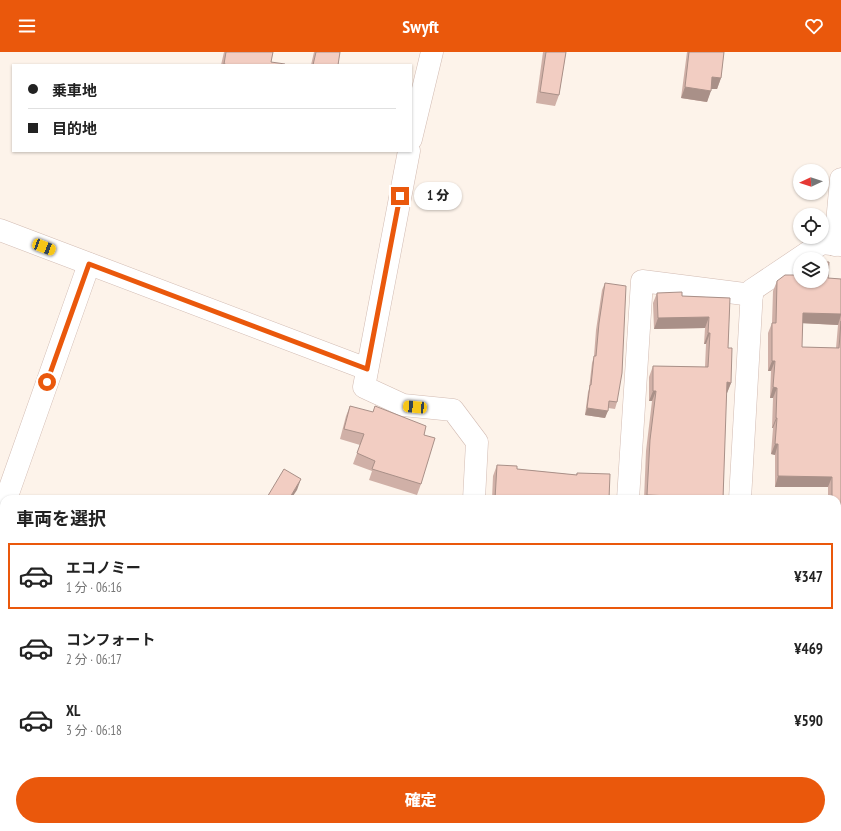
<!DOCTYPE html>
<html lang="ja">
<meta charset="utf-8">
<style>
:root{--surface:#fff;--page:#f2f2f2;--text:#222;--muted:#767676;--line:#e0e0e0;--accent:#ea580c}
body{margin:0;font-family:"PT Sans Narrow","Noto Sans JP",sans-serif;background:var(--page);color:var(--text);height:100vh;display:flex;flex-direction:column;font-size:15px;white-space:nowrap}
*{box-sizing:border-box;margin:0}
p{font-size:13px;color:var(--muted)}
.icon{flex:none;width:22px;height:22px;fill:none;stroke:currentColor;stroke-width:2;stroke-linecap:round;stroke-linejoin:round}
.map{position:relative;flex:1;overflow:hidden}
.details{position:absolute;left:0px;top:443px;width:841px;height:336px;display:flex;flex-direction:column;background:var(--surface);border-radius:12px 12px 0 0;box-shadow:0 1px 3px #0004}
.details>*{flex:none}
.guide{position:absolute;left:12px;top:12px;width:400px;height:88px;border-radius:0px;box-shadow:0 1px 3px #0004;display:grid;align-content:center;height:88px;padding:0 16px;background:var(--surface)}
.needle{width:26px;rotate:266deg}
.tools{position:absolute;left:793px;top:112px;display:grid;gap:8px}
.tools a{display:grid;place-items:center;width:36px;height:36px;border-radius:50%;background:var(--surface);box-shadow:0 1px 3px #0004;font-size:20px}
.end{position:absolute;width:18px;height:18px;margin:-9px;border:5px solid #ea580c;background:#fff;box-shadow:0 0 0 2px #fff}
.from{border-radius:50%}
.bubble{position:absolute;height:28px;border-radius:14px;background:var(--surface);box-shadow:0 1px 3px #0004;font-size:13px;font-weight:800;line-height:28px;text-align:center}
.car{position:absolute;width:12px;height:24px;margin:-12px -6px;border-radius:5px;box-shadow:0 0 3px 1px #0007;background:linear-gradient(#f5c518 24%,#345 0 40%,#f5c518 0 76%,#345 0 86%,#f5c518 0)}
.guide b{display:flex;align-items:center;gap:14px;height:38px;font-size:15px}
.guide b+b{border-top:1px solid var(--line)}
.guide i{width:10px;height:10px;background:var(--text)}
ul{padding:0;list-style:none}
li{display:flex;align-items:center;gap:12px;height:66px;margin:0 8px 6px;padding:0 8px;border:2px solid transparent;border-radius:0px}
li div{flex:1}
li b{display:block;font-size:15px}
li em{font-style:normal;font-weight:800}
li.on{border-color:var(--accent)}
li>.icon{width:36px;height:36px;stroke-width:1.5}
h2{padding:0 16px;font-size:18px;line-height:48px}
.button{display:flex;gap:8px;margin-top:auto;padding:8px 16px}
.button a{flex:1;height:46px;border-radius:24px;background:var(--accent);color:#fff;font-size:16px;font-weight:800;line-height:46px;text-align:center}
header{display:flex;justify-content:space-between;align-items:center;height:52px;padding:0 16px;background:var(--accent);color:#fff;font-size:18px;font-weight:800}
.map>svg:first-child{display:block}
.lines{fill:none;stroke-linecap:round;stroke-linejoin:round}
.street-casing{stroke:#d2bbb2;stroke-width:23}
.street{stroke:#fff;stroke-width:22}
.wall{fill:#d0b0a7;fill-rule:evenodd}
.shaded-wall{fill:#a99088}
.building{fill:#f2cdc2;stroke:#a99088}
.route{stroke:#ea580c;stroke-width:5}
</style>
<header><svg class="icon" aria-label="menu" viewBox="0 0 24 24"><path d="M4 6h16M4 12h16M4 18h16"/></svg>Swyft<svg class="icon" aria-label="heart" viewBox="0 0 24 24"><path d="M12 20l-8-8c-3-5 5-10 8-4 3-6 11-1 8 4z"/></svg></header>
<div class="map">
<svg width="841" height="779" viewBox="0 0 841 779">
<rect width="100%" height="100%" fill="#fdf3ea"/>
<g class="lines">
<defs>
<g id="street">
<path d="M411,87L432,0"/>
<path d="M409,99L364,335L403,353L453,358L477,390L474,447"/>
<path d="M0,178L367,317"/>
<path d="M835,193L841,127"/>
<path d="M6,447L89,212"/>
<path d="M628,447L642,229L752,243"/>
<path d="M740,447L752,238L822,191L841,193"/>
<path d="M0,544L4,545"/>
<path d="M837,622H841"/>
<path d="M837,757H841"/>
<path d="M442,779L443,775"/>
<path d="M583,779V775"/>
<path d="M722,779V775"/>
</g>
</defs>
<!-- street casing -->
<use href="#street" class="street-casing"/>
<!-- street -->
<use href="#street" class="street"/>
</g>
<!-- wall -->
<g class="wall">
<path d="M224,0H273L271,10L284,13H221Z"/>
<path d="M314,0H340L338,13H311Z"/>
<path d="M543,0H566L559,43L555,54L536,51Z"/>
<path d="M687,0H724L721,26L717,37H711L707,50L681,46Z"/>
<path d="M828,226L841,227V531L837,447H828V435H775V403L771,402L773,376H772L773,346H770L771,319H768V281L772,271L773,239L777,229ZM802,271L838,273L836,296L802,295Z"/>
<path d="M605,231L617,350L615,357L608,356L605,366L585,363L588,340L589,337L592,311L594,304L596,278L602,238Z"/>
<path d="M657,241L682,244L730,246L728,296L731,331L727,341H726L723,447H644L646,399L652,349H649V325L653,314L705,315L706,292H704L705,276L654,277L653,251Z"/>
<path d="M350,354L424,383L421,432L417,443L369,428L372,419L353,412L360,393L340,387L346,364Z"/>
<path d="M497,413L517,417L576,423L577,421L609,447H492L493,424Z"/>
<rect x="837" y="552" width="4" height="51"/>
<rect x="457" y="775" width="23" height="4"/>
<rect x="520" y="775" width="34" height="4"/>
<rect x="647" y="775" width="57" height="4"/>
<path d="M747,775H837L841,779H747Z"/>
</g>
<!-- shaded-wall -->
<g class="shaded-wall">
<path d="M712,25L721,26L717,37H708Z"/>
<path d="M685,35L711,39L707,50L681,46Z"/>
<path d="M803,261L841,262V263L838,273L799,271Z"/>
<path d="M709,265L705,276L654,277L658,266Z"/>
<path d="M708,281H710L706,292H704Z"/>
<path d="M772,309H775L771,319H768Z"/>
<path d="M727,330L731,331L727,341H723Z"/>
<path d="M773,335L777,336L773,346H770Z"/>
<path d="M653,339H656L652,349H649Z"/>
<path d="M587,356L608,359L605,366L585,363Z"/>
<path d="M776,366H777L773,376H772Z"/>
<path d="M775,392H778L775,403L771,402Z"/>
<path d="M778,424L832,425L828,435H775Z"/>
<path d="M301,427L297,438L291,447H289Z"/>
<path d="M647,443L695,445L694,447H646Z"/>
<path d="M841,520V531H837V521Z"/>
<path d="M837,585H841L837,595Z"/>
<path d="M841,592V603H837Z"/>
<path d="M837,668L841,669V679H837Z"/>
</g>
<!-- building -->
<g class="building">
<path d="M226,0H273L271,10L285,12L284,13H229L224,12Z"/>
<path d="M316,0H340L338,13H313Z"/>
<path d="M546,0H566L559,43L540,40Z"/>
<path d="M689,0H724L721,26L712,25L711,39L685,35Z"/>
<path d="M822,210H829L828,226L841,227V262L803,261L802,295L839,296L841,269V520L837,521V447H832V425L778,424V392H775L777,366H776L777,336L773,335L775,309H772V271H776L777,229L785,223H800V229H822Z"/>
<path d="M605,231L626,234L622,321L617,350L609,349L608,359L587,356L590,333H591L594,304H596L599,271Z"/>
<path d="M682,240V244L730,246L728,296H732L731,331L727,330L723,447H694L695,445L647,443L650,388L656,339H653V314L708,315L710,281H708L709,265L658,266L657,241Z"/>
<path d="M350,354L373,360L375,354L426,374L424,383L435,386L421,432L372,417L375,409L357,401L364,382L344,377Z"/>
<path d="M497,413L517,414V417L577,423V421L610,422L609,447L557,446V447H495Z"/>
<path d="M284,417L301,427L289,447H266Z"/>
<path d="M837,552H841V592V585H837Z"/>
<path d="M837,627H841V669L837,668Z"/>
<path d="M837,764H841V779H751V775H837Z"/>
<rect x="462" y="775" width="18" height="4"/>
<rect x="524" y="775" width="30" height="4"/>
<rect x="651" y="775" width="53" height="4"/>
</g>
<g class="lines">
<!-- route -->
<path class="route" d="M47,330L89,212L367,317L400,144"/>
</g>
</svg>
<div class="tools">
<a><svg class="needle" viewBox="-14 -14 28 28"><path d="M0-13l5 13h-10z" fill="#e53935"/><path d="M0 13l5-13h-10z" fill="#767676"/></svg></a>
<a><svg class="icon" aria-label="locate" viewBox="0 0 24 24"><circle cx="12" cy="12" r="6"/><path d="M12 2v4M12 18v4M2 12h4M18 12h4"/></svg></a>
<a><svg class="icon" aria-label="layers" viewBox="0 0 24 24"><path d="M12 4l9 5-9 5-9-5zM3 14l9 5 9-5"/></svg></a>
</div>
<i class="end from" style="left:47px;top:330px"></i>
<i class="end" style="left:400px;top:144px"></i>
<div class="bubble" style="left:414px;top:130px;width:48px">1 分</div>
<i class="car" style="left:44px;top:195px;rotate:111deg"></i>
<i class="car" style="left:415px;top:355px;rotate:275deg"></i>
<div class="guide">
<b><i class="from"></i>乗車地</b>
<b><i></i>目的地</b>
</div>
<section class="details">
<h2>車両を選択</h2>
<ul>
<li class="on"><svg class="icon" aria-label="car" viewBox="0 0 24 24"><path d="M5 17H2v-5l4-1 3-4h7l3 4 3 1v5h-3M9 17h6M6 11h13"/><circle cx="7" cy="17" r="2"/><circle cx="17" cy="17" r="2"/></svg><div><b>エコノミー</b><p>1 分 · 06:16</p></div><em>¥347</em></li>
<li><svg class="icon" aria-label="car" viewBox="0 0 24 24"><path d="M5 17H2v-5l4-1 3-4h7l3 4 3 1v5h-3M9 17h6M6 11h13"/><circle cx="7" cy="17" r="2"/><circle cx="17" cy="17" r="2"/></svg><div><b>コンフォート</b><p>2 分 · 06:17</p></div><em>¥469</em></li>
<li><svg class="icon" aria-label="car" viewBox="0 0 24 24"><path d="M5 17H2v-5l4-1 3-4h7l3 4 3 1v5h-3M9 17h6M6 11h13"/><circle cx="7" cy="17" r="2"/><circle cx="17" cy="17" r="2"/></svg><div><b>XL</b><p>3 分 · 06:18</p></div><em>¥590</em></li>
</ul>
<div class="button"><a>確定</a></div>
</section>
</div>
